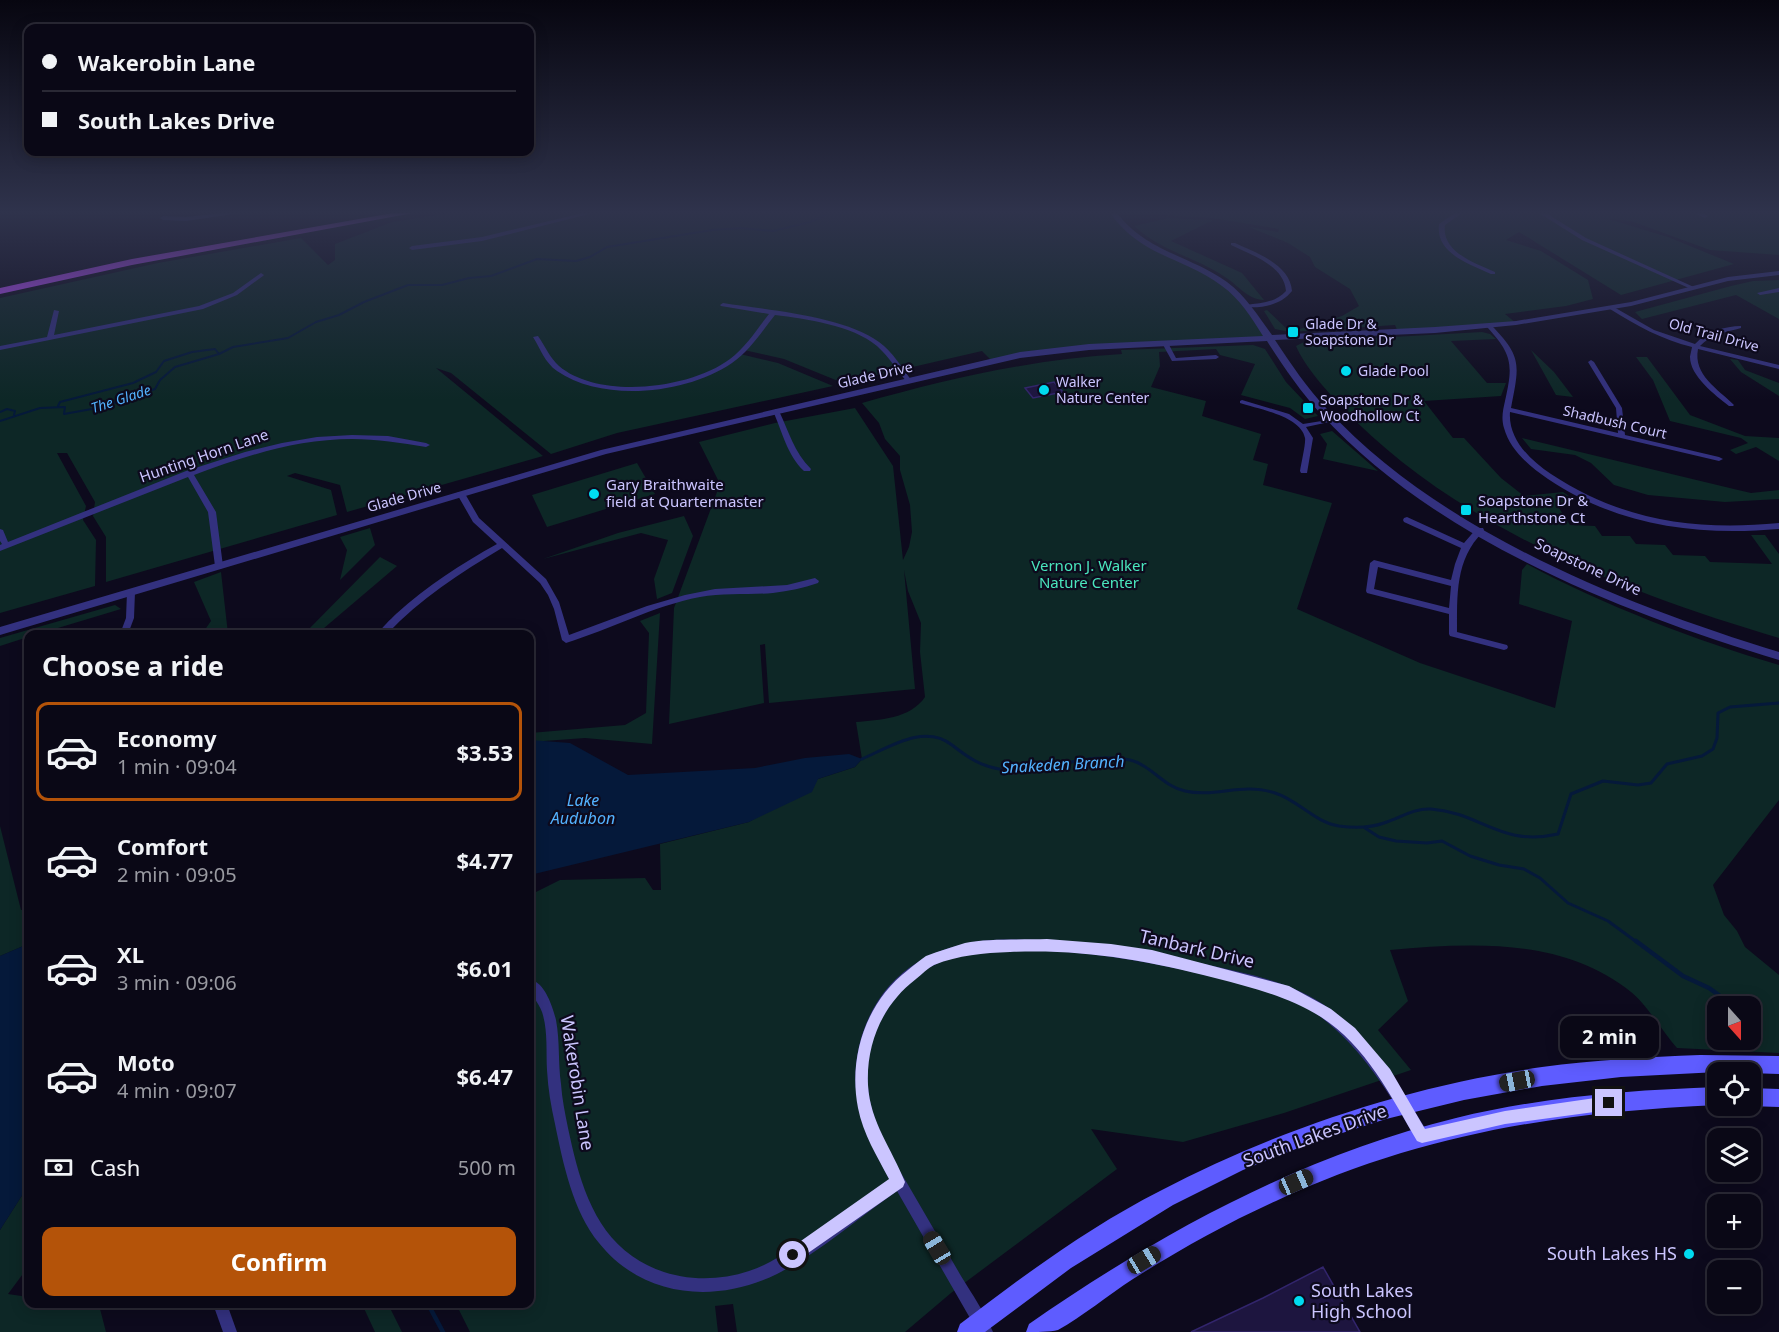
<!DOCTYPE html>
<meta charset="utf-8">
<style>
:root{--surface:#0a0816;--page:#181623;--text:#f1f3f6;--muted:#999aa1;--line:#2a2935;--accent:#b45309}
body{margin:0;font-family:"Noto Sans",sans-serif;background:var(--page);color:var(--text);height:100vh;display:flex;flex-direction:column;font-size:22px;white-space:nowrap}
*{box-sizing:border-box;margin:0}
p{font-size:20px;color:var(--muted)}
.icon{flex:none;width:33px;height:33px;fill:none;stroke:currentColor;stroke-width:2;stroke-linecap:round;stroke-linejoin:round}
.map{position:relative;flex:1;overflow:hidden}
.panel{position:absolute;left:24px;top:630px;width:510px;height:678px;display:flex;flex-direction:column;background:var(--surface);border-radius:12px;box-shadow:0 3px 15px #0003,0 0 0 2px var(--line)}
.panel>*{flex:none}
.banner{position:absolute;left:24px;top:24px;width:510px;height:132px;border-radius:12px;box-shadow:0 3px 15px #0003,0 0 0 2px var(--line);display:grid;align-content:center;height:132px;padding:0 18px;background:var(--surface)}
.needle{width:39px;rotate:159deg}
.controls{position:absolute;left:1707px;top:996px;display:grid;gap:12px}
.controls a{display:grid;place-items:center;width:54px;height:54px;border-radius:12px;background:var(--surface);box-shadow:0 3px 15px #0003,0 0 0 2px var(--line);font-size:30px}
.end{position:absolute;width:27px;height:27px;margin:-14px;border:8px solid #cbc5ff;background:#111;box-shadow:0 0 0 3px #111}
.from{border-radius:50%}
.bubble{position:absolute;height:42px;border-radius:12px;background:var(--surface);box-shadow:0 3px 15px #0003,0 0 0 2px var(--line);font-size:20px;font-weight:700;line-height:42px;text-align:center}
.car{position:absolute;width:18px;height:36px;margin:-18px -9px;border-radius:8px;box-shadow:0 0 4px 2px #0007;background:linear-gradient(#222 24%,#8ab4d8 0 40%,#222 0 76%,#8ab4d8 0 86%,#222 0)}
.banner b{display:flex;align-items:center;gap:21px;height:57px;font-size:22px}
.banner b+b{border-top:2px solid var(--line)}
.banner i{width:15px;height:15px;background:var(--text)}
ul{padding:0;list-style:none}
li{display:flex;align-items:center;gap:18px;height:99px;margin:0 12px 9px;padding:0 6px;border:3px solid transparent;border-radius:12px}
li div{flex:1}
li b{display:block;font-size:22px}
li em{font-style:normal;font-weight:700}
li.on{border-color:var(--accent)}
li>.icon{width:54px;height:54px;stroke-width:1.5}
h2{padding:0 18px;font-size:27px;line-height:72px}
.pay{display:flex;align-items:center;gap:15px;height:66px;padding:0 18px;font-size:22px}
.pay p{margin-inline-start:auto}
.cta{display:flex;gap:12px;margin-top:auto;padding:12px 18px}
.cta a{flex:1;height:69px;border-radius:12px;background:var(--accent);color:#fff;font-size:24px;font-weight:700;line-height:69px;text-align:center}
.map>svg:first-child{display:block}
.green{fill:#0d2726;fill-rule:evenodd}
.water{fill:#05193a}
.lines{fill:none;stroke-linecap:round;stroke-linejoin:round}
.stream-far2{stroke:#05193a;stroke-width:2}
.stream-far1{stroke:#05193a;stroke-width:3}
.stream{stroke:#05193a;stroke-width:4.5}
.building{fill:#1d153f;stroke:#32256c;stroke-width:1.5}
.minor{fill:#33317f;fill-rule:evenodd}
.tertiary{fill:#33317f;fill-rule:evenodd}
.secondary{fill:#5e5cff;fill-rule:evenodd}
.primary{fill:#ba4cff;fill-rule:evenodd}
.route{fill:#cbc5ff}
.poi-dot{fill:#00dbf0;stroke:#0d0a1d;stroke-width:2}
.labels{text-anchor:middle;stroke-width:4.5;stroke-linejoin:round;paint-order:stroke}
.far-poi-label{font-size:14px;fill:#cbc5ff;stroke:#0d0a1d;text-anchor:start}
.far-street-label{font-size:14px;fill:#cbc5ff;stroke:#0d0a1d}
.far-water-label{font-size:14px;font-style:italic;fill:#53b2ff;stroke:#0d0a1d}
.street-label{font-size:15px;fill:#cbc5ff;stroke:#0d0a1d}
.poi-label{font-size:15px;fill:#cbc5ff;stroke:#0d0a1d;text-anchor:start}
.park-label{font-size:15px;fill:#4ae6bd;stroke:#0d0a1d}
.water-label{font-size:16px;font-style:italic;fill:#53b2ff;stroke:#0d0a1d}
.near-street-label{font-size:18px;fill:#cbc5ff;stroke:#0d0a1d}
.near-poi-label{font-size:18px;fill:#cbc5ff;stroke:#0d0a1d;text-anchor:end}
</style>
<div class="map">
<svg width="1779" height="1332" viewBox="0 0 1779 1332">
<rect width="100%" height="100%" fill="#0d0a1d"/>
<!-- green -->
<g class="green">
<path d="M450,213H1113L1126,229L1228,287L1269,338L1089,347L992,361L982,351L843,383L784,359L744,350L740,354L778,363L833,386L617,433L551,454L451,373L436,368L543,456L347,512L340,485L295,473L287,476L331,490L337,515L106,582V537L93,516L95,502L67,453H57L86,506L83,520L96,540L95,586L0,613V298L158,263L301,238L328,265L335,260V244L392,222Z"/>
<path d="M1126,213H1779V255L1710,250L1631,221L1608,219L1668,237L1734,264L1621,295L1519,232L1506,240L1541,251L1588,280L1593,299L1566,306L1505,314L1516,323L1398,332L1395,325L1290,332L1275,329L1264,311L1267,310L1290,332L1342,316L1359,306L1350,289L1315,267L1310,257L1288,243L1249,227L1278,232L1279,229L1212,218Z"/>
<path d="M1169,218L1213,220L1171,241L1242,273L1264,300C1248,300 1238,285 1225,277C1194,256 1164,253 1134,226Z"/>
<path d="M1779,280V319L1736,295L1642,319L1635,312L1731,286L1753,281Z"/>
<path d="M1482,332L1490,334L1496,339L1451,341L1487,383H1506L1501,396L1424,401L1453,438H1464L1501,478L1524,496L1563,492L1572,498L1559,508L1570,525L1595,526L1602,536H1630L1636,544L1665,545L1673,555L1705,556L1710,562L1772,564L1751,535H1765L1779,554V638C1626,593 1454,526 1342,407C1326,390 1305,367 1296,346L1304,342Z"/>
<path d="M1253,345L1265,349L1286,382L1318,416L1305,419L1290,408L1241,395L1255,364L1220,355L1216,349L1159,352L1160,366L1151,387L1206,401L1202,416L1261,434L1253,460L1268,464L1263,485L1332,503L1297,609L1420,663L1555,708L1572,621L1519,604L1522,570L1527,564C1603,605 1697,641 1779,665V800L1713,885L1724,915L1737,931L1745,947L1779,975V1053L1677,1048C1663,1032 1647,1005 1631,992C1563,937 1471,943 1390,950L1408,1001L1378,1030L1411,1070L1284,1113L1183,1142L1091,1129L1117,1169L951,1293L905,1332H737L733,1304L715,1306L718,1332H470L456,1304H530V895L560,880L645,878L653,890H661L660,844L749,822L818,779L855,767L862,759L856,722C879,720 910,719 925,697L920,652L921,623L908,591L904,570L915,689L769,703L765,644L760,645L764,703L669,724L674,608L720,484L699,442L775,423L855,408L893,466L903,560L909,547L912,532L910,505L900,470V456L885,439L879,423L862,403C947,379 1034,359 1122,354L1121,350ZM1718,1006H1750V1040H1718Z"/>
<path d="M1531,350L1554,372L1573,397L1556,395Z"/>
<path d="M1636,357H1647L1690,415L1745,436L1779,438V461L1756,447L1736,454L1730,450L1748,443L1741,438L1670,421L1653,380Z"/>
<path d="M1730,359L1738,360L1745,370L1779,383V396L1741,372Z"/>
<path d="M1332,431L1378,471L1323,459L1327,444L1320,434Z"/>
<path d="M1522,438L1738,490L1751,493L1779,490V499L1725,502L1648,495L1614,485L1591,463L1575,455L1531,449Z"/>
<path d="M637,463L655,494L547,527L532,495Z"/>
<path d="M684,516L693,536L672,593L657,599L654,579L668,540L641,533L543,559L618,533Z"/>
<path d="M370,528L375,545L340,580L347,550L340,537Z"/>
<path d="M380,557L397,566L317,634H304Z"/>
<path d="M221,572L228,634H202L211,621L194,582Z"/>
<path d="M115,605L121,609L38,634H28V637L0,646V638Z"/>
<path d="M660,613L652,744L585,738L530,742V733L625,725L646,713L649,633L640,621Z"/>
<path d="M0,826L21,910L28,909V944L0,956Z"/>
<path d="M28,1186V1267L8,1294L28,1297V1304L99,1305L106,1332H0V1230Z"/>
<path d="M362,1304H388L402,1332H375Z"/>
</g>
<!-- water -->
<g class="water">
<path d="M530,740L570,743L628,775L755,768L805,758L849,754L862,759L855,767L818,779L812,792L749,822L530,875Z"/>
<path d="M28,944V1186L0,1230V956Z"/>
</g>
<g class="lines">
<!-- stream-far2 -->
<g class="stream-far2">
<path d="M839,213H854"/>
<path d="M58,406L60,402L133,383L156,372L164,361L192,352L215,349L219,354"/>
<path d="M0,412L7,409L15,411L14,415"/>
<path d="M0,421L40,408L65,407L64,414L103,407L155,389L160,380L175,367L219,354L233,347L288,338L316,322L339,315L364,302L408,285H442L469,278L491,276L537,259L576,261L590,257L607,247L712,230L741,228L773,231L810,222L830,213"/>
</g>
<!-- stream-far1 -->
<g class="stream-far1">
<path d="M862,759C888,748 924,723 952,745C966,756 980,766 999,769C1043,776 1086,750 1130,760C1151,765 1164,787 1185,791C1215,798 1243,782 1275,793C1298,800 1314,822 1339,826C1354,828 1370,828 1384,823C1400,818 1414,808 1431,809C1482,813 1500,847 1558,834L1571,794L1603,781L1638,785L1651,783L1667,764L1702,756L1713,749L1717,738L1718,713L1730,707L1779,703"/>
<path d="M1365,828L1379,837L1396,841L1427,843L1442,841L1470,856L1499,865L1524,869L1540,878L1568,903L1608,921L1638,943"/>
</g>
<!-- stream -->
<g class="stream">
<path d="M1636,941L1683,976L1709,988L1734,1006"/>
<path d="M428,1304L443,1332"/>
</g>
</g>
<!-- building -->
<g class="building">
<path d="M1054,382L1063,392L1033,398L1025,388Z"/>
<path d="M1323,1267L1360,1332H1191L1263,1298Z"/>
</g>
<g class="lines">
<!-- minor -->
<g class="minor">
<path d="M222,213H240L186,221L163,220L160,218L163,216L186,217Z"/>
<path d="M583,213H593L482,241L412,250L409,248L412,246L482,237Z"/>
<path d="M1455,213H1462L1445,225C1441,252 1475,263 1495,272V274H1491C1469,264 1435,253 1439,224Z"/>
<path d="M1539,213H1546L1586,238L1696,288L1691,289L1582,240Z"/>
<path d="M1694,213H1702L1708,216L1705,218Z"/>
<path d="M1231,243H1235C1256,253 1290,264 1292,291C1281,305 1263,308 1246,307V305C1261,303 1275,303 1286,291C1284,265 1251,255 1231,245Z"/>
<path d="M261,273L264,275L263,276L237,295L203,309L0,350V346L47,337L54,310L59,311L54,335L199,306L233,293Z"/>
<path d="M1779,288V292L1760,295L1757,293Z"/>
<path d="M723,303C767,310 844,316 879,342C893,352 902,368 912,381L909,383L907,382C897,370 889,357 877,346C852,325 806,319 775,315C762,331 750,351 732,363C687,394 603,403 557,371C545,363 540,348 533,337L538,336C545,346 550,358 559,366C599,400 690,389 730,359C746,347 757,329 769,314L721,306L720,305Z"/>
<path d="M1612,306L1654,330L1695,344C1706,332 1725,326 1741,326V328C1727,332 1711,334 1700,346L1779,365V369L1698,349C1693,375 1718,389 1734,405L1733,406H1729C1715,395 1690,376 1690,357C1690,356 1692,348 1692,347C1662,340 1636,325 1610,309L1609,308Z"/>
<path d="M1487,325H1491C1523,357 1519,366 1511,408L1618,433L1616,408L1588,362L1591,360L1594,362L1622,408L1625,435L1719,457L1723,459L1719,461L1510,412C1508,439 1530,460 1551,474C1622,521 1696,531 1779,523V529C1696,536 1618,526 1548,479C1529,466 1510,450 1504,428C1501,418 1503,410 1505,401C1513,365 1513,355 1487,327Z"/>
<path d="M1165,341L1168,343L1176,358L1216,355L1219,357L1216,359L1172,361L1162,343Z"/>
<path d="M1242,400L1289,414L1303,424L1334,419V421L1306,427L1313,438L1307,473H1301L1300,471C1301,464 1306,443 1305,438C1301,416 1258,409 1240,403V401Z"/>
<path d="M776,409L779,411C789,432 794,452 811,469L810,471H804C787,455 782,431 773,411Z"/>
<path d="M352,435L388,436L426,443L430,445L426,447C401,443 377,439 352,439C297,439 245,456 194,475L216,512L223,566L222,568L219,569L215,566L208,512L188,477L0,551V545L2,544L0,541V529L3,530L8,542L186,471L245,452L282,443L317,437Z"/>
<path d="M458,492H464L479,518L546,579L559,602L569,635L647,606L685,595L715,589L787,585L815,578L819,581L818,583C803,588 789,591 773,593C749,595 724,593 700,597C653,606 611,629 566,643L562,640L554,609L548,595L540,583L502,548C460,573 420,599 387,634H378C382,627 390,620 396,614C427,586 461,564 497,544L473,522L457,494Z"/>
<path d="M1407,517L1464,543L1477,528H1483L1484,530L1483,532C1455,559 1457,596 1457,632L1507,645L1508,647L1507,649L1504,650L1450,636L1449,634V614L1367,593L1366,591L1370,563L1374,560L1451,580L1455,564L1461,548L1404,522L1403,520L1404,518ZM1378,567L1451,586L1449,608L1374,589Z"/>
<path d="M131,589L135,592L134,618L128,634H120L126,618L127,592Z"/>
<path d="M991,940C1064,937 1134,948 1204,964C1249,974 1294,982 1331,1010C1373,1042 1400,1087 1427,1131L1428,1136L1427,1141L1422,1142L1417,1141C1387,1089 1356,1038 1305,1006C1272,986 1233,982 1197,973C1140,960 1084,951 1026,950C1000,950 972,950 948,959C925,967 904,984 890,1003C873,1027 865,1059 868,1087C871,1122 889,1153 907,1183C925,1214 943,1245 961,1276C972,1294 985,1313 993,1332H978L897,1191C857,1219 820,1252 777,1274C716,1304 643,1298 599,1243C573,1212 563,1163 555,1124C551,1106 548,1089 547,1070C546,1051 548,1030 542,1012C538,1001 529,994 530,983L534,981C546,986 553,1008 556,1020C560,1041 558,1063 561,1084C562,1099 565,1113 568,1128C578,1175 591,1227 632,1256C666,1280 710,1284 749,1271C765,1266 779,1257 793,1248C827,1227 858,1203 890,1180C874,1152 860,1122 856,1089C854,1071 857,1052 862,1035C882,974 930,945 991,940Z"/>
<path d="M213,1304H227L237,1332H223Z"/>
</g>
<!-- tertiary -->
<path class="tertiary" d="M1110,213H1117C1147,252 1189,255 1227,282C1246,296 1258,316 1272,335L1435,327L1516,321L1631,302L1728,277L1779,271V275L1728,281L1631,306L1516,325L1435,333L1275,340C1291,364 1307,388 1327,409C1439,531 1624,605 1779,652V660C1620,612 1435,539 1321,414C1300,391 1283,366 1267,341L1089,350L1020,358L606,454L0,635V627L601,450L1020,352L1089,344L1263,336C1251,317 1240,299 1222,286C1182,256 1143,258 1110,213Z"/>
<!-- secondary -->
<g class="secondary">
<path d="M1700,1055L1779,1056V1074L1718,1072L1621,1077L1542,1086L1464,1100L1386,1119L1311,1143L1243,1170L1173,1205L1071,1268L985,1332H957L960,1324C1023,1276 1089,1227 1160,1191C1279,1129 1408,1086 1542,1067C1594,1060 1647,1057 1700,1055Z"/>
<path d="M1718,1087V1105C1560,1112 1420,1134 1276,1201C1227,1223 1179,1250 1133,1279C1108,1295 1082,1317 1058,1330C1050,1332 1035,1332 1026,1332L1029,1324C1160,1233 1301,1156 1456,1118C1542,1097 1630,1090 1718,1087Z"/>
<path d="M1750,1088L1779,1089V1107L1748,1106H1750Z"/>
</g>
<!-- primary -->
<path class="primary" d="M393,213H413L132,265L0,294V288L132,259Z"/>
</g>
<!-- sky -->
<linearGradient id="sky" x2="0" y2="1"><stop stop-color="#070610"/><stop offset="0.53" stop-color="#2f334c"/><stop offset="1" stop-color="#2f334c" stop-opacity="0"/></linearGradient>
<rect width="1779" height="400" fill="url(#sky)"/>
<!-- route -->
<path class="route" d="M1047,939L1111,944L1152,950L1289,986L1331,1009L1355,1028L1390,1069L1425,1129L1505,1111L1609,1096L1613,1098L1615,1103L1613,1108L1609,1110L1505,1124L1422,1143L1417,1141C1391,1096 1366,1046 1321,1017C1287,996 1253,988 1215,978C1144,960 1084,949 1010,952C983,953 959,955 934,965C928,968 922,974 916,979C883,1004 866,1043 868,1085C870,1122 892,1149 905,1182L903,1187L798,1260L793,1263L788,1260L786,1255L788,1250L889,1179C877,1156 863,1134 858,1108C848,1057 866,1002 908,970C914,965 920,960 926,956C938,951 953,947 965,943C987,938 1024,940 1047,939Z"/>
<!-- markers -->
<g class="poi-dot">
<rect x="1287" y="326" width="12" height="12" rx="3"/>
<circle cx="1346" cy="371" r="6"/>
<circle cx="1044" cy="390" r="6"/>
<rect x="1302" y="402" width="12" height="12" rx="3"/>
<circle cx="594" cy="494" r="6"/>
<rect x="1460" y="504" width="12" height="12" rx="3"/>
<circle cx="1689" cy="1254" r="6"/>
<circle cx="1299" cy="1301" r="6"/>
</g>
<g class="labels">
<!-- far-poi labels -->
<g class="far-poi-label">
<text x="1305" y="329">Glade Dr &amp;<tspan x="1305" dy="16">Soapstone Dr</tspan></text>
<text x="1358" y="376">Glade Pool</text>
<text x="1056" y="387">Walker<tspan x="1056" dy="16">Nature Center</tspan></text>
<text x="1320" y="405">Soapstone Dr &amp;<tspan x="1320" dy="16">Woodhollow Ct</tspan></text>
</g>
<!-- far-street labels -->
<g class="far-street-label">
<text transform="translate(1714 335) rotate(15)" y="5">Old Trail Drive</text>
<text transform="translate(875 375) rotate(-13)" y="5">Glade Drive</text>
<text transform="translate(1615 422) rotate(13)" y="5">Shadbush Court</text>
<text transform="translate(404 497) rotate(-16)" y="5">Glade Drive</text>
</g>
<!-- far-water labels -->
<g class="far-water-label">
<text transform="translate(121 399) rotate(-18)" y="5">The Glade</text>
</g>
<!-- street labels -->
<g class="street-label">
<text transform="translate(204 456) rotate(-19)" y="5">Hunting Horn Lane</text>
<text transform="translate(1588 567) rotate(25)" y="5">Soapstone Drive</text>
</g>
<!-- poi labels -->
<g class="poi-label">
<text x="606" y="490">Gary Braithwaite<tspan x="606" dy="17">field at Quartermaster</tspan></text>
<text x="1478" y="506">Soapstone Dr &amp;<tspan x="1478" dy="17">Hearthstone Ct</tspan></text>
</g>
<!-- park labels -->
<g class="park-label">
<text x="1089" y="571">Vernon J. Walker<tspan x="1089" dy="17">Nature Center</tspan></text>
</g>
<!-- water labels -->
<g class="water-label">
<text transform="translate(1063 764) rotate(-3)" y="6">Snakeden Branch</text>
<text x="583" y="806">Lake<tspan x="583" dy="18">Audubon</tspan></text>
</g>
<!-- near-street labels -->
<g class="near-street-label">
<text transform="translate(1197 949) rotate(13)" y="6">Tanbark Drive</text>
<text transform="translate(577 1083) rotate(81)" y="6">Wakerobin Lane</text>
<text transform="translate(1315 1136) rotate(-20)" y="6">South Lakes Drive</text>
</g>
<!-- near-poi labels -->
<g class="near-poi-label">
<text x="1677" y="1260">South Lakes HS</text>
<text x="1311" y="1297" text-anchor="start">South Lakes<tspan x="1311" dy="21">High School</tspan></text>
</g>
</g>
</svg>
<div class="controls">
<a><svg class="needle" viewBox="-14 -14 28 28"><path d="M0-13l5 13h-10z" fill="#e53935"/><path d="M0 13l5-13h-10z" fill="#999aa1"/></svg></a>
<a><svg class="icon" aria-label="locate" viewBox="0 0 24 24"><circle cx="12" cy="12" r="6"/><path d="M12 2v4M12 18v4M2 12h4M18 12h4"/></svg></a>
<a><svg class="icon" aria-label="layers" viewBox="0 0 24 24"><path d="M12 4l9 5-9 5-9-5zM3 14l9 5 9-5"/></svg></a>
<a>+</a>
<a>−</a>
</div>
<i class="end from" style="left:793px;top:1255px"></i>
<i class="end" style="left:1609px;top:1103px"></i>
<div class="bubble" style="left:1560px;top:1016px;width:99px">2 min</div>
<i class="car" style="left:1517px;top:1081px;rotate:259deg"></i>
<i class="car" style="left:1296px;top:1182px;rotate:66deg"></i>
<i class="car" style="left:937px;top:1248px;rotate:329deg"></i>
<i class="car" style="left:1144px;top:1260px;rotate:59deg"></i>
<div class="banner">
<b><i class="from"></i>Wakerobin Lane</b>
<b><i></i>South Lakes Drive</b>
</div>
<section class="panel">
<h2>Choose a ride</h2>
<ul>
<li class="on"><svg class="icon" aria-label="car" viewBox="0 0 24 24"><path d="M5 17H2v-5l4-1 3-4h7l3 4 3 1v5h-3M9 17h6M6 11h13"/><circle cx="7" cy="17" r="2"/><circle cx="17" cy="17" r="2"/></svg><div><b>Economy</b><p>1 min · 09:04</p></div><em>$3.53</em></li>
<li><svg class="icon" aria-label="car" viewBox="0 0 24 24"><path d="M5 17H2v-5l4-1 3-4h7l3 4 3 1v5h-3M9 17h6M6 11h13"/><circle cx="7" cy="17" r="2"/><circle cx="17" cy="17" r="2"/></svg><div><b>Comfort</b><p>2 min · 09:05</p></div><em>$4.77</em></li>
<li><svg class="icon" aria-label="car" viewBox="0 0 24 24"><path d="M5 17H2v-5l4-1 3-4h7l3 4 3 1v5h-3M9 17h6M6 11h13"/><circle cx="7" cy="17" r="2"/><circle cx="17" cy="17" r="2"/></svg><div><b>XL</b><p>3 min · 09:06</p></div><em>$6.01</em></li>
<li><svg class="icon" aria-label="car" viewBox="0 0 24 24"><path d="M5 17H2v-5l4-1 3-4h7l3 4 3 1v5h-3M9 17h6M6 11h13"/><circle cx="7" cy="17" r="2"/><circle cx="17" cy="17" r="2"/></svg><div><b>Moto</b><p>4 min · 09:07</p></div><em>$6.47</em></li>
</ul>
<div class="pay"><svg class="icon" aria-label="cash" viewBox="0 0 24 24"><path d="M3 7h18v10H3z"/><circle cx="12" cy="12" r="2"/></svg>Cash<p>500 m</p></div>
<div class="cta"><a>Confirm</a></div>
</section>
</div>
